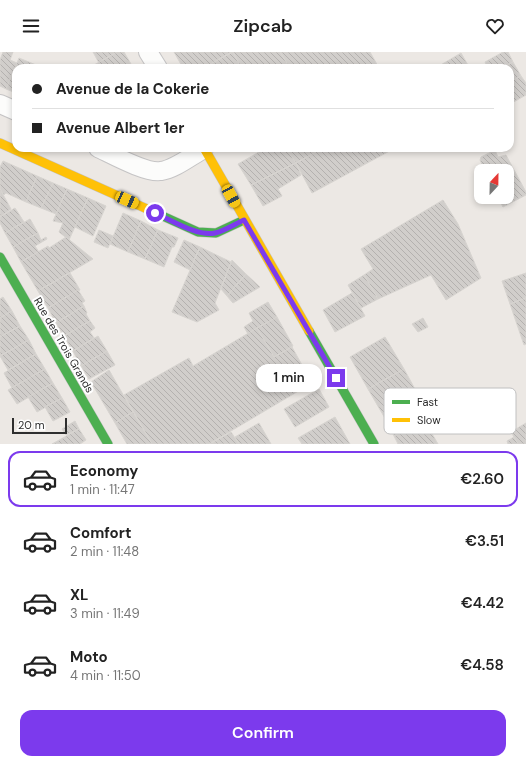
<!DOCTYPE html>
<meta charset="utf-8">
<style>
:root{--surface:#fff;--page:#f6f6f6;--text:#222;--muted:#767676;--line:#e0e0e0;--accent:#7c3aed}
body{margin:0;font-family:"DM Sans",sans-serif;background:var(--page);color:var(--text);height:100vh;display:flex;flex-direction:column;font-size:15px;white-space:nowrap}
*{box-sizing:border-box;margin:0}
p{font-size:13px;color:var(--muted)}
.icon{flex:none;width:22px;height:22px;fill:none;stroke:currentColor;stroke-width:2;stroke-linecap:round;stroke-linejoin:round}
.map{position:relative;height:392px;overflow:hidden}
.drawer{display:flex;flex-direction:column;background:var(--surface);flex:1}
.drawer>*{flex:none}
.guide{position:absolute;left:12px;top:12px;width:502px;height:88px;border-radius:12px;box-shadow:0 2px 6px #0003;display:grid;align-content:center;height:88px;padding:0 20px;background:var(--surface)}
.needle{width:26px;rotate:22deg}
.buttons{position:absolute;left:474px;top:112px;display:grid;gap:8px}
.buttons a{display:grid;place-items:center;width:40px;height:40px;border-radius:8px;background:var(--surface);box-shadow:0 2px 6px #0003;font-size:20px}
.scale{position:absolute;left:12px;bottom:10px;width:55px;box-sizing:border-box;padding-left:4px;border:2px solid #2e2e2e;border-top:0;font-size:11px;line-height:14px;white-space:nowrap;color:#2e2e2e;-webkit-text-stroke:3px #fff;paint-order:stroke}
.end{position:absolute;width:18px;height:18px;margin:-9px;border:5px solid #7c3aed;background:#fff;box-shadow:0 0 0 2px #fff}
.from{border-radius:50%}
.bubble{position:absolute;height:28px;border-radius:12px;background:var(--surface);box-shadow:0 2px 6px #0003;font-size:13px;font-weight:600;line-height:28px;text-align:center}
.car{position:absolute;width:12px;height:24px;margin:-12px -6px;border-radius:5px;box-shadow:0 0 3px 1px #0007;background:linear-gradient(#f5c518 24%,#345 0 40%,#f5c518 0 76%,#345 0 86%,#f5c518 0)}
.guide b{display:flex;align-items:center;gap:14px;height:38px;font-size:15px}
.guide b+b{border-top:1px solid var(--line)}
.guide i{width:10px;height:10px;background:var(--text)}
ul{padding:7px 0 0;list-style:none}
li{display:flex;align-items:center;gap:12px;height:56px;margin:0 8px 6px;padding:0 12px;border:2px solid transparent;border-radius:12px}
li div{flex:1}
li b{display:block;font-size:15px}
li em{font-style:normal;font-weight:600}
li.active{border-color:var(--accent)}
li>.icon{width:36px;height:36px;stroke-width:1.5}
.action{display:flex;gap:8px;margin-top:auto;padding:8px 20px}
.action a{flex:1;height:46px;border-radius:12px;background:var(--accent);color:#fff;font-size:16px;font-weight:600;line-height:46px;text-align:center}
header{display:flex;justify-content:space-between;align-items:center;height:52px;padding:0 20px;background:var(--surface);font-size:18px;font-weight:600}
.map>svg:first-child{display:block}
.building{fill:url(#building-back-hatch);stroke:#d7d4d0}
.lines{fill:none;stroke-linecap:round;stroke-linejoin:round}
.street-casing{stroke:#c5c4c5;stroke-width:20}
.fast-casing{stroke:#c5c4c5;stroke-width:10}
.slow-casing{stroke:#c5c4c5;stroke-width:10}
.street{stroke:#fcfcfb;stroke-width:18}
.fast{stroke:#4caf50;stroke-width:9}
.slow{stroke:#ffc107;stroke-width:9}
.route{stroke:#7c3aed;stroke-width:5}
.labels{text-anchor:middle;stroke-width:4;stroke-linejoin:round;paint-order:stroke}
.street-label{font-size:11px;fill:#2e2e2e;stroke:#fff}
.key{fill:#fff;stroke:#c0c0c0;stroke-width:1}
.key-label{font-size:11px;fill:#2e2e2e}
</style>
<header><svg class="icon" aria-label="menu" viewBox="0 0 24 24"><path d="M4 6h16M4 12h16M4 18h16"/></svg>Zipcab<svg class="icon" aria-label="heart" viewBox="0 0 24 24"><path d="M12 20l-8-8c-3-5 5-10 8-4 3-6 11-1 8 4z"/></svg></header>
<div class="map">
<svg width="526" height="392" viewBox="0 0 526 392">
<defs>
<pattern id="building-back-hatch" width="6" height="6" patternUnits="userSpaceOnUse"><rect width="6" height="6" fill="#d1cecb"/><path d="M-1 5l2 2M0 0l6 6M5-1l2 2" fill="none" stroke="#b4b1af"/></pattern>
</defs>
<rect width="100%" height="100%" fill="#ece8e4"/>
<!-- building -->
<g class="building">
<path d="M3,0H13L10,8L17,11L6,37L0,34V8Z"/>
<path d="M93,0H117L99,11Z"/>
<path d="M117,0H124L131,12L121,16H96L94,13Z"/>
<path d="M174,0H232L203,16H183Z"/>
<path d="M233,0H280L290,16H241Z"/>
<path d="M233,0L241,16H208L207,14Z"/>
<path d="M280,0H370L379,16H290Z"/>
<path d="M503,0H508L513,10L502,16H488L485,10Z"/>
<path d="M461,1L469,15L440,16L439,14Z"/>
<path d="M19,6L36,13L34,16H16V41L6,37Z"/>
<path d="M513,10L521,24L510,30V16H502Z"/>
<path d="M131,12L133,16H121Z"/>
<path d="M521,24L526,31V43L510,52V30Z"/>
<path d="M266,96H286L296,111L251,133L238,112Z"/>
<path d="M286,96H323L296,111Z"/>
<path d="M323,96H395L312,141L296,111Z"/>
<path d="M495,98L498,105L506,103L526,140V143L503,155L498,145H507V119H485L480,108L481,105Z"/>
<path d="M3,109L37,124L26,150L6,141L4,143L0,137V115Z"/>
<path d="M296,111L301,123L278,137L282,144L263,154L251,133Z"/>
<path d="M37,124L53,131L41,156L26,150Z"/>
<path d="M53,131L67,137L56,162L41,156Z"/>
<path d="M0,137L11,157L0,165Z"/>
<path d="M67,137L88,146L69,188L59,180L63,171L53,169Z"/>
<path d="M88,146L106,154L93,184L75,175Z"/>
<path d="M443,148L458,172L481,226L446,248L431,223L378,247L364,223L373,217L361,197Z"/>
<path d="M15,156L24,170L5,181L0,171V165Z"/>
<path d="M123,161L141,169L128,200L110,192Z"/>
<path d="M30,167L38,181L13,195L5,181Z"/>
<path d="M141,169L158,178L145,207L128,200Z"/>
<path d="M99,178L113,184L108,196L94,190Z"/>
<path d="M158,178L178,186L174,195H172L164,215L145,207Z"/>
<path d="M38,181L41,188L46,185L47,187L35,194L39,200L21,210L13,195Z"/>
<path d="M66,185L93,207L38,239L21,210L48,194L49,196Z"/>
<path d="M184,188L200,195L190,218L174,210Z"/>
<path d="M200,195L231,210L215,251L219,258L197,270L172,260Z"/>
<path d="M232,208L246,222L227,244L221,237Z"/>
<path d="M70,221L80,238L48,256L38,239Z"/>
<path d="M526,221V246L510,252L502,229Z"/>
<path d="M246,222L260,235L233,251L227,244Z"/>
<path d="M364,223L378,247L361,256L348,233Z"/>
<path d="M78,238L85,249L82,251L84,254L56,271L48,256Z"/>
<path d="M352,241L365,264L335,280L323,258Z"/>
<path d="M3,245L12,259L0,266V247Z"/>
<path d="M526,246V292L524,293L510,252Z"/>
<path d="M268,250L277,265L248,282L244,275L253,269L249,261Z"/>
<path d="M84,254L87,261L86,262L90,269L64,284L56,271Z"/>
<path d="M12,259L20,274L0,285V266Z"/>
<path d="M277,265L293,294L274,305L257,276Z"/>
<path d="M423,266L428,275L418,280L412,272Z"/>
<path d="M90,269L95,276L90,280L94,286L73,299L64,284Z"/>
<path d="M20,274L29,288L0,304V285Z"/>
<path d="M257,276L274,305L292,295L312,331L209,392H152L124,343L189,306L193,314Z"/>
<path d="M98,284L107,299L81,314L73,299Z"/>
<path d="M385,285L404,317L368,337L350,305Z"/>
<path d="M29,288L36,302L8,318L0,304Z"/>
<path d="M107,299L115,313L89,327L81,314Z"/>
<path d="M36,302L45,317L12,336L4,321Z"/>
<path d="M45,317L53,331L17,352L8,338Z"/>
<path d="M404,317L421,348L386,368L368,337Z"/>
<path d="M109,318L133,360L115,371L91,330Z"/>
<path d="M53,331L62,346L37,360L28,345Z"/>
<path d="M319,337L329,355L295,375L284,357Z"/>
<path d="M62,346L70,360L53,369L45,355Z"/>
<path d="M414,352L424,368L394,384L386,368Z"/>
<path d="M133,360L152,392H127L115,371Z"/>
<path d="M335,365L350,392H302L298,386Z"/>
<path d="M424,368L438,392H398L394,384Z"/>
<path d="M75,369L79,377L66,383L62,377Z"/>
<path d="M259,371L271,392H239L235,385Z"/>
<path d="M526,371V392H518L511,380Z"/>
<path d="M79,377L86,388L80,392H52Z"/>
<path d="M231,380L239,392H210Z"/>
<path d="M514,385L518,392H508L507,389Z"/>
</g>
<g class="lines">
<defs>
<g id="street">
<path d="M148,0L158,16"/>
<path d="M0,52L16,59"/>
<path d="M98,96C111,102 147,122 161,119C175,117 191,104 204,97"/>
</g>
<g id="fast">
<path d="M156,161L198,180L216,181L244,168"/>
<path d="M0,205L108,392"/>
<path d="M309,279L374,392"/>
</g>
<g id="slow">
<path d="M0,91L156,161"/>
<path d="M204,96L309,279"/>
</g>
</defs>
<!-- street casing -->
<use href="#street" class="street-casing"/>
<!-- fast casing -->
<use href="#fast" class="fast-casing"/>
<!-- slow casing -->
<use href="#slow" class="slow-casing"/>
<!-- street -->
<use href="#street" class="street"/>
<!-- fast -->
<use href="#fast" class="fast"/>
<!-- slow -->
<use href="#slow" class="slow"/>
</g>
<g class="lines">
<!-- route -->
<path class="route" d="M155,161C171,168 198,185 215,181C224,179 235,172 244,168L336,326"/>
</g>
<g class="labels">
<!-- street labels -->
<g class="street-label">
<text transform="translate(64 293) rotate(60)" y="4">Rue des Trois Grands</text>
</g>
</g>
<!-- legend -->
<rect x="384" y="336" width="132" height="46" rx="6" class="key"/>
<rect x="392" y="348" width="18" height="4" fill="#4caf50"/>
<rect x="392" y="366" width="18" height="4" fill="#ffc107"/>
<g class="key-label">
<text x="417" y="354">Fast</text>
<text x="417" y="372">Slow</text>
</g>
</svg>
<div class="buttons">
<a><svg class="needle" viewBox="-14 -14 28 28"><path d="M0-13l5 13h-10z" fill="#e53935"/><path d="M0 13l5-13h-10z" fill="#767676"/></svg></a>
</div>
<div class="scale">20 m</div>
<i class="end from" style="left:155px;top:161px"></i>
<i class="end" style="left:336px;top:326px"></i>
<div class="bubble" style="left:256px;top:312px;width:66px">1 min</div>
<i class="car" style="left:231px;top:144px;rotate:151deg"></i>
<i class="car" style="left:127px;top:148px;rotate:114deg"></i>
<div class="guide">
<b><i class="from"></i>Avenue de la Cokerie</b>
<b><i></i>Avenue Albert 1er</b>
</div>
</div>
<section class="drawer">
<ul>
<li class="active"><svg class="icon" aria-label="car" viewBox="0 0 24 24"><path d="M5 17H2v-5l4-1 3-4h7l3 4 3 1v5h-3M9 17h6M6 11h13"/><circle cx="7" cy="17" r="2"/><circle cx="17" cy="17" r="2"/></svg><div><b>Economy</b><p>1 min · 11:47</p></div><em>€2.60</em></li>
<li><svg class="icon" aria-label="car" viewBox="0 0 24 24"><path d="M5 17H2v-5l4-1 3-4h7l3 4 3 1v5h-3M9 17h6M6 11h13"/><circle cx="7" cy="17" r="2"/><circle cx="17" cy="17" r="2"/></svg><div><b>Comfort</b><p>2 min · 11:48</p></div><em>€3.51</em></li>
<li><svg class="icon" aria-label="car" viewBox="0 0 24 24"><path d="M5 17H2v-5l4-1 3-4h7l3 4 3 1v5h-3M9 17h6M6 11h13"/><circle cx="7" cy="17" r="2"/><circle cx="17" cy="17" r="2"/></svg><div><b>XL</b><p>3 min · 11:49</p></div><em>€4.42</em></li>
<li><svg class="icon" aria-label="car" viewBox="0 0 24 24"><path d="M5 17H2v-5l4-1 3-4h7l3 4 3 1v5h-3M9 17h6M6 11h13"/><circle cx="7" cy="17" r="2"/><circle cx="17" cy="17" r="2"/></svg><div><b>Moto</b><p>4 min · 11:50</p></div><em>€4.58</em></li>
</ul>
<div class="action"><a>Confirm</a></div>
</section>
